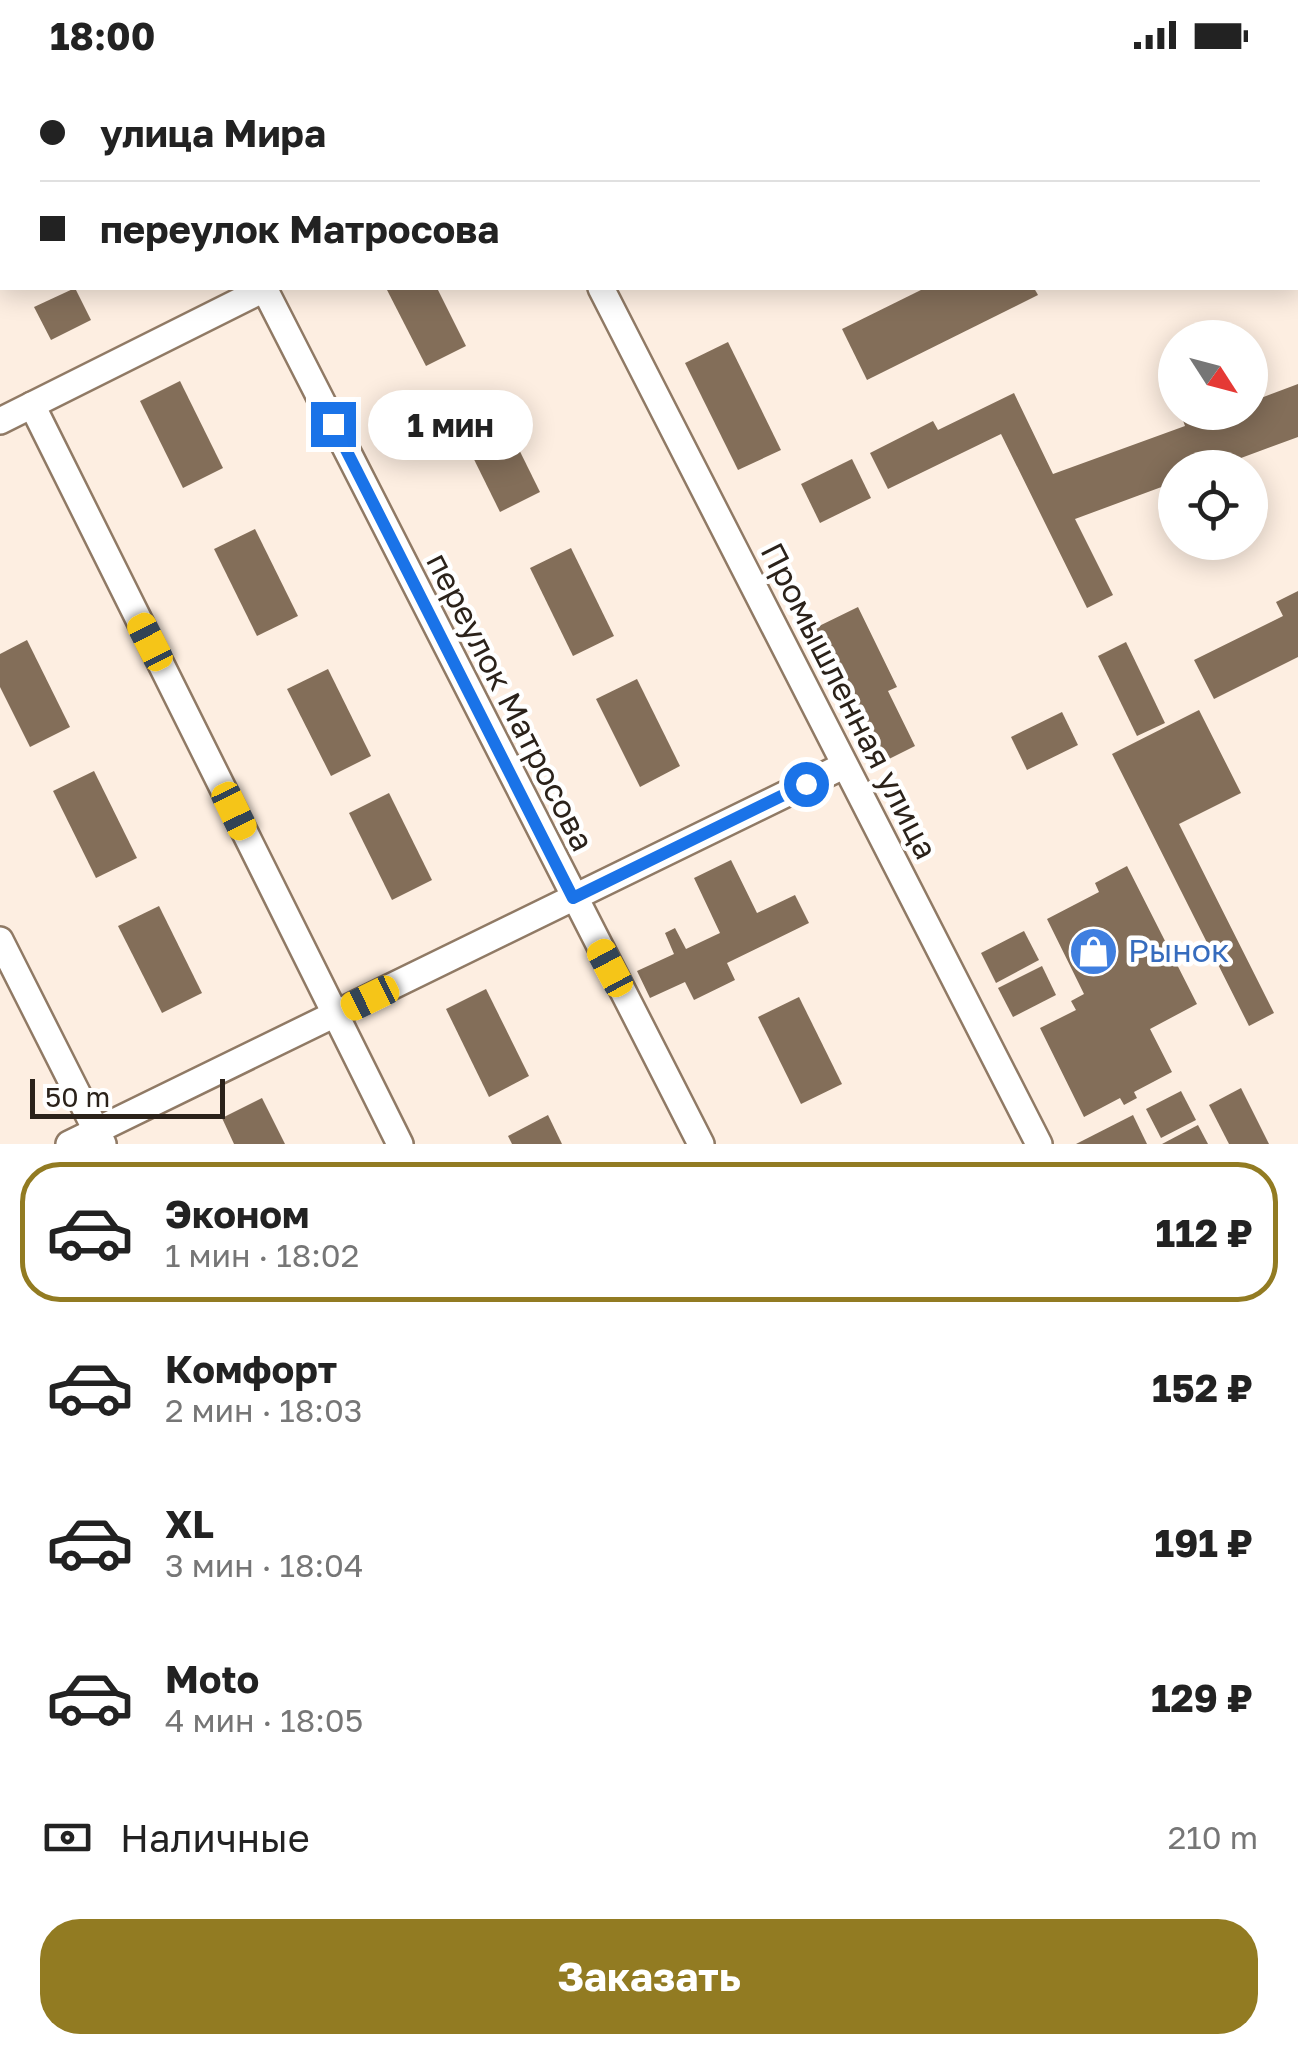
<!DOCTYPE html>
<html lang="ru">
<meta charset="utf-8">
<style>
:root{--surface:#fff;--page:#f2f2f2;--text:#222;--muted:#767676;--line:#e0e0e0;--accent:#927b22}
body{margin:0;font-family:"Golos Text",sans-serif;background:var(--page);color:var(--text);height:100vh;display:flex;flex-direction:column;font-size:38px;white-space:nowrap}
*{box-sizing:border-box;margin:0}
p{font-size:32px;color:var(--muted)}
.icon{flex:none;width:55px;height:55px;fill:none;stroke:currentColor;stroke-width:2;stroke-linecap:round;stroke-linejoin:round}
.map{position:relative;height:1074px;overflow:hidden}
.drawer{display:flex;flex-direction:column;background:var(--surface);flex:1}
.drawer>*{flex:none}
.guide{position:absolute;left:0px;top:0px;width:1300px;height:220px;box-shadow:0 5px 25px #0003;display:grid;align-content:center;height:220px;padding:0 40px;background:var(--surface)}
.needle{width:65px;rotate:126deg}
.buttons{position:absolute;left:1158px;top:250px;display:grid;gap:20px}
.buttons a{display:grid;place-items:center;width:110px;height:110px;border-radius:50%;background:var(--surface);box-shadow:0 5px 25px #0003;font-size:50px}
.scale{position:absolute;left:30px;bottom:25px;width:195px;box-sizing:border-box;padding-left:10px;border:5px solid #2b221a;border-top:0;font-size:28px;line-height:35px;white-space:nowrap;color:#2b221a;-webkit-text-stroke:8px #fff;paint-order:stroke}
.end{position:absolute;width:45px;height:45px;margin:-22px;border:12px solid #1a73e8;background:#fff;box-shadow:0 0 0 5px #fff}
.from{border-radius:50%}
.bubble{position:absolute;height:70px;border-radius:35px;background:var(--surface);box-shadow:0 5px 25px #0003;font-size:32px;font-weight:700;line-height:70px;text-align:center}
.car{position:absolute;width:30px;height:60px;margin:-30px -15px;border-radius:12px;box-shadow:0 0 8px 2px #0007;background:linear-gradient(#f5c518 24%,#345 0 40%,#f5c518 0 76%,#345 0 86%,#f5c518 0)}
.guide b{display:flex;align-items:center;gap:35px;height:95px;font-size:38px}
.guide b+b{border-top:2px solid var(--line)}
.guide i{width:25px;height:25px;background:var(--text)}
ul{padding:18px 0 0;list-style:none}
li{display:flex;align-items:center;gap:30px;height:140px;margin:0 20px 15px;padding:0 20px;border:5px solid transparent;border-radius:40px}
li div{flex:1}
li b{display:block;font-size:38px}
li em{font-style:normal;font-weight:700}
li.current{border-color:var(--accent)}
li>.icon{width:90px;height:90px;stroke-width:1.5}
.pay{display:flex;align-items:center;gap:25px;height:110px;padding:0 40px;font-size:38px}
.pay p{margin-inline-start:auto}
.action{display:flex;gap:20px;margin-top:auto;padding:20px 40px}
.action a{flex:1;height:115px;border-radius:40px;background:var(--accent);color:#fff;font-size:40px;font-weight:700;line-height:115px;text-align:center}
.status{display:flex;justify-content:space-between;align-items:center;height:70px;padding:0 50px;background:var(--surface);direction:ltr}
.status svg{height:28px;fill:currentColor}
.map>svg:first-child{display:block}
.building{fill:#836e59}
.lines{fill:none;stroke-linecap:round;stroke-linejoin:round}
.lane-casing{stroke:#907a65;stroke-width:18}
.street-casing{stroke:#907a65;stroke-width:30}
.lane{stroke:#fff;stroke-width:12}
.street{stroke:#fff;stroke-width:25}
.route{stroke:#1a73e8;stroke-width:12}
.labels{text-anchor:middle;stroke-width:9;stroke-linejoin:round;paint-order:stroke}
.street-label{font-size:32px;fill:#2b221a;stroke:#fff}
.shop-label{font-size:32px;fill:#366cbe;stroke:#fff;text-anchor:start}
</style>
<div class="status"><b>18:00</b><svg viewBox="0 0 49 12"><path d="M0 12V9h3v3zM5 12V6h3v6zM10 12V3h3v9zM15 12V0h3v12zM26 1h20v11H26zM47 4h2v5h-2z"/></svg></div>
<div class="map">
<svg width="1298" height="1074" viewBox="0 0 1298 1074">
<rect width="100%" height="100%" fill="#fdeee1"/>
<!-- building -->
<g class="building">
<path d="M75,218L91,250L51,270L34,237Z"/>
<path d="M386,218H437L466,276L426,296Z"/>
<path d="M925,218H1034L1038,225L867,310L842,259Z"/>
<path d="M728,272L781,380L738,400L685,293Z"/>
<path d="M180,311L223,398L183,418L140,331Z"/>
<path d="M1298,314V367L1214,398H1175V412L1075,449L1113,525L1087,538L1001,364L888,419L870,383L933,351L938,360L1014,323L1053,404L1185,356L1180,342H1250V324L1253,331Z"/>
<path d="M497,335L540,422L500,442L457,355Z"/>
<path d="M852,389L871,428L820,453L801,414Z"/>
<path d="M255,459L298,546L257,566L214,479Z"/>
<path d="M571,478L614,566L573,586L530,498Z"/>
<path d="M1298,521V587L1214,629L1194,590L1283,546L1276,532Z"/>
<path d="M858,537L897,617L888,621L915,676L881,693L815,558Z"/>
<path d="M27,570L70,657L30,677L0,617V584Z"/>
<path d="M1126,572L1165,653L1137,666L1098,586Z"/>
<path d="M328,599L371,686L331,706L287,619Z"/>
<path d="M637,609L680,696L640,717L596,629Z"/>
<path d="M1199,640L1241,723L1179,754L1274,943L1249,956L1112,684Z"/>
<path d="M1062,642L1078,675L1027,700L1011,667Z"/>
<path d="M94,701L137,788L96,808L53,721Z"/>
<path d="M389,723L432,810L392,830L349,743Z"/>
<path d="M731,790L757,843L795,825L809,853L727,893L735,910L694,930L685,912L650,928L637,901L674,884L665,863L675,858L686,879L720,863L694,808Z"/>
<path d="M1127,796L1197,934L1150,959L1172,1002L1134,1022L1137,1028L1124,1035L1120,1028L1084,1047L1040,958L1076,940L1071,931L1084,924L1047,849L1099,822L1095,813Z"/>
<path d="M159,836L202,923L162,943L118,856Z"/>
<path d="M1024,861L1039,890L996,913L981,883Z"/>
<path d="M1042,896L1056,925L1013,947L998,918Z"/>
<path d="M486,919L529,1006L489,1027L446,939Z"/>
<path d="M799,927L842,1014L801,1034L758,947Z"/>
<path d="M1241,1018L1269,1074H1229L1209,1035Z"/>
<path d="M1181,1021L1196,1050L1161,1068L1146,1039Z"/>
<path d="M262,1028L285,1074H234L222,1048Z"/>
<path d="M548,1045L562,1074H512L508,1066Z"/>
<path d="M1133,1045L1147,1074H1076Z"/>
<path d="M1198,1055L1208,1074H1162Z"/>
</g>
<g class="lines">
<defs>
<path id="lane" d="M606,2L609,0"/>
<g id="street">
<path d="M488,0L490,2"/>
<path d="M264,218L701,1074"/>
<path d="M601,218L1039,1074"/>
<path d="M32,335L400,1074"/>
<path d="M0,351L266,218"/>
<path d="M0,870L103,1074"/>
<path d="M69,1074L839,698"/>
</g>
</defs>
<!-- lane casing -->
<use href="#lane" class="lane-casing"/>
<!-- street casing -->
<use href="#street" class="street-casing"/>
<!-- lane -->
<use href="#lane" class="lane"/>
<!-- street -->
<use href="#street" class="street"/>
</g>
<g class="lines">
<!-- route -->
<path class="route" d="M333,354L573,828L806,714"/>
</g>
<!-- icons -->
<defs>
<symbol id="shop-disc" viewBox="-11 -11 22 22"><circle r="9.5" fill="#3f7fe0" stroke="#fff"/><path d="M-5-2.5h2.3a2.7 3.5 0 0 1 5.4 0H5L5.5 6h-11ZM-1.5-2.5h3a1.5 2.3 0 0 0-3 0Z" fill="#fff"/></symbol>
</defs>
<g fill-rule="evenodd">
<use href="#shop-disc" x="1066" y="854" width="55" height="55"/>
</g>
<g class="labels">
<!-- street labels -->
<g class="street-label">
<text transform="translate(849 631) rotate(63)" y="11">Промышленная улица</text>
<text transform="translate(510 632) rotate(63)" y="11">переулок Матросова</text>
</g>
<!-- shop labels -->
<g class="shop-label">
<text x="1128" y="892">Рынок</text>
</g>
</g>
</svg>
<div class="buttons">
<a><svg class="needle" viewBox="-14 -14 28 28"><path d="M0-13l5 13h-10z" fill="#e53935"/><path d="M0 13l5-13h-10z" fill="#767676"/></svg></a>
<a><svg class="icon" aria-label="locate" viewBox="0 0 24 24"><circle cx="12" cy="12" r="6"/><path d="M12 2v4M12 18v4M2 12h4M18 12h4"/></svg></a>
</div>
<div class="scale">50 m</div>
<i class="end from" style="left:806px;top:714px"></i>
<i class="end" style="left:333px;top:354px"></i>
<div class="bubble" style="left:368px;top:320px;width:165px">1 мин</div>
<i class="car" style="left:150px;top:572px;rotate:333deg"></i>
<i class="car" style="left:234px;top:741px;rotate:154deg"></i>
<i class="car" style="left:610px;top:898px;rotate:332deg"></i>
<i class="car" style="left:370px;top:928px;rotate:244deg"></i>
<div class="guide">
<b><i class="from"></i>улица Мира</b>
<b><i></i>переулок Матросова</b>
</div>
</div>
<section class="drawer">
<ul>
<li class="current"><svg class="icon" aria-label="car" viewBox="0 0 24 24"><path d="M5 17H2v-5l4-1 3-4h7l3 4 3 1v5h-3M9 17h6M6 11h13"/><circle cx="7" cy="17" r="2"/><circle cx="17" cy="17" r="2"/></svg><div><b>Эконом</b><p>1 мин · 18:02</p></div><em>112 ₽</em></li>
<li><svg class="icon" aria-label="car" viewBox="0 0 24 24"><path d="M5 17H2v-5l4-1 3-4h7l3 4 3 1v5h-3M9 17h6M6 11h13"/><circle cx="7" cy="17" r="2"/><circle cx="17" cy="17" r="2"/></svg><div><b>Комфорт</b><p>2 мин · 18:03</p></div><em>152 ₽</em></li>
<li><svg class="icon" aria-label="car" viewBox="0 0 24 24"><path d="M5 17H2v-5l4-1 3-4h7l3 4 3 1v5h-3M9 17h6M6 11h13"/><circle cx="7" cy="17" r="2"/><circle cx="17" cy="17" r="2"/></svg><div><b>XL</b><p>3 мин · 18:04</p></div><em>191 ₽</em></li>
<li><svg class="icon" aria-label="car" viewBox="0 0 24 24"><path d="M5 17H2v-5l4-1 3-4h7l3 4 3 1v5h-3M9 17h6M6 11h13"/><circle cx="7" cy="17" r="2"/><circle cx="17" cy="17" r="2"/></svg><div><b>Moto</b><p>4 мин · 18:05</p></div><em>129 ₽</em></li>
</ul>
<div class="pay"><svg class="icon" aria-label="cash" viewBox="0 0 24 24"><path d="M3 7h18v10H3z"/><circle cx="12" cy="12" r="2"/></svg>Наличные<p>210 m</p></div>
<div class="action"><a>Заказать</a></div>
</section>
